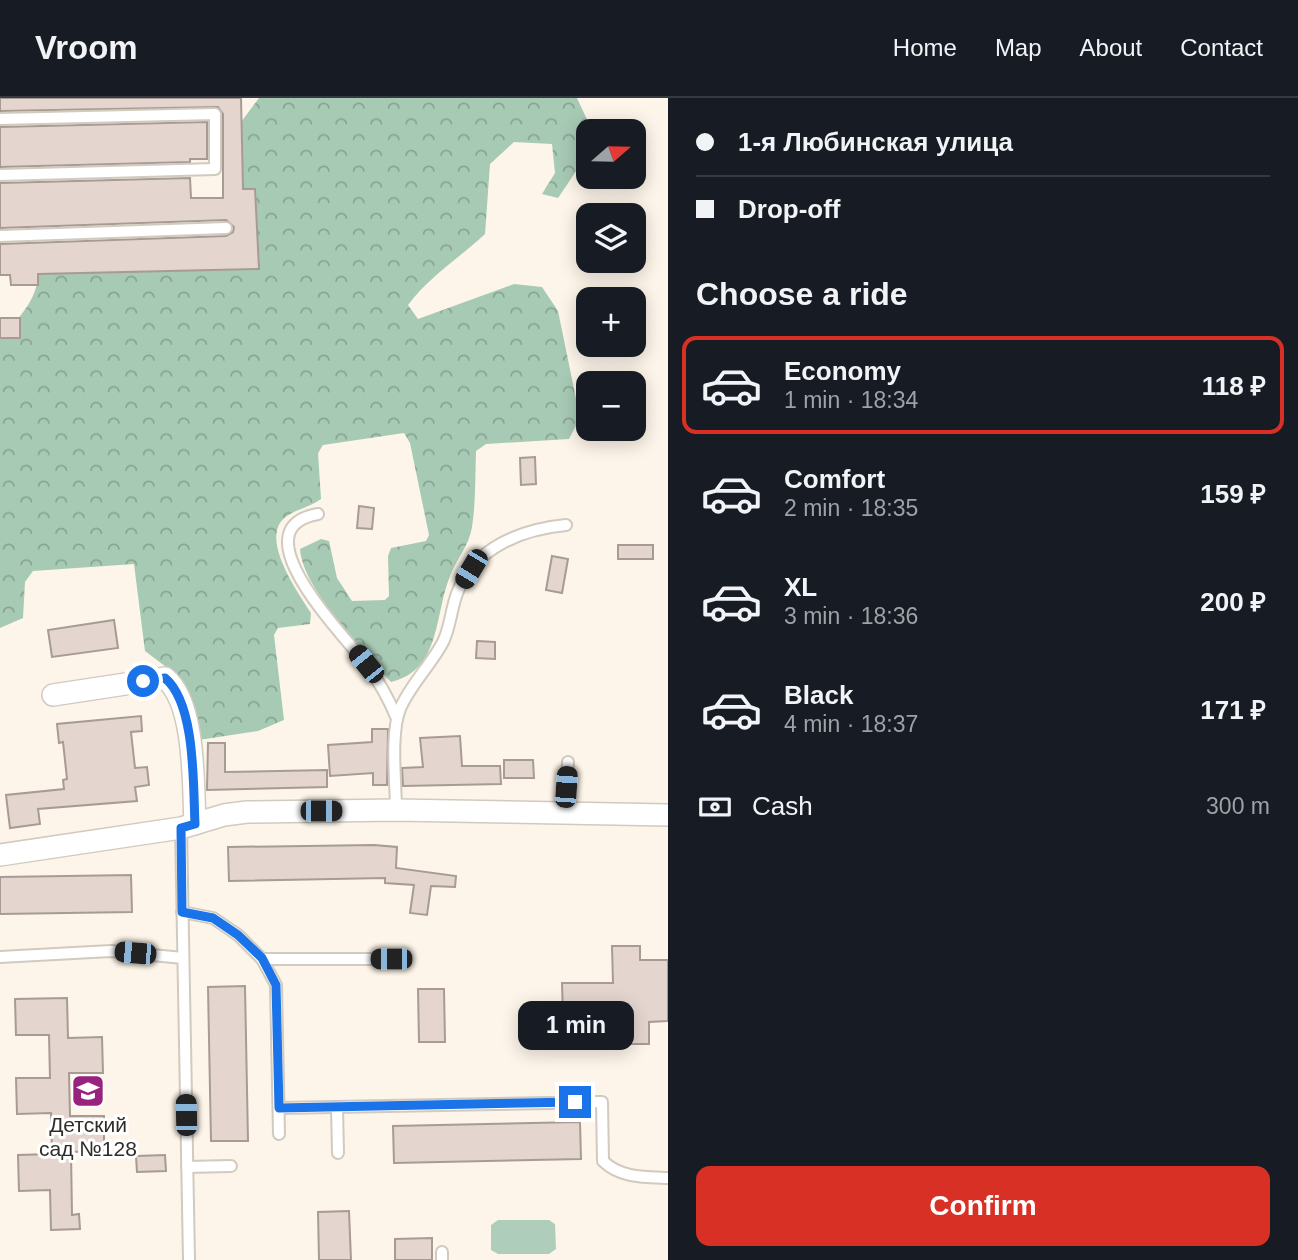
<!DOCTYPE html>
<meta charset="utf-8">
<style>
:root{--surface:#171b24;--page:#20242c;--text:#f1f3f6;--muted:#9ea1a6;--line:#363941;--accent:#d93025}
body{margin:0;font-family:Helvetica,sans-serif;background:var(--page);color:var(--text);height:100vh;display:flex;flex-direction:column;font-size:26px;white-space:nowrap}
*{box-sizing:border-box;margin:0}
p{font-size:23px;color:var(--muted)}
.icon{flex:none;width:38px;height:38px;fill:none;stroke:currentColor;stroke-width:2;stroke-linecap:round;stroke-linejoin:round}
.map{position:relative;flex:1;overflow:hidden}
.drawer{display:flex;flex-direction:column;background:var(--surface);width:630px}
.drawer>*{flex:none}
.hud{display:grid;align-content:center;height:154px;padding:0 28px;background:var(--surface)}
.needle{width:46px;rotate:70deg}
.tools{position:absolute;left:576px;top:21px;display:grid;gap:14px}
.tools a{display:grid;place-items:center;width:70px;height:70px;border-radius:14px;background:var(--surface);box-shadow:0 4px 18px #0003;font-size:35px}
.end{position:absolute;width:32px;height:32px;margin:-16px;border:9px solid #1a73e8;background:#fff;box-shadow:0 0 0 4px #fff}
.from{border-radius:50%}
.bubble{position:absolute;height:49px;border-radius:14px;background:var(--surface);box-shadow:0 4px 18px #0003;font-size:23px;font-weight:800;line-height:49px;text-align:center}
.car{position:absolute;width:21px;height:42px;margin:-21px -10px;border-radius:9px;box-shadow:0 0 5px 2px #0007;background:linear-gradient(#222 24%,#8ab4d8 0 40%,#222 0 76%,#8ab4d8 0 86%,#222 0)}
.hud b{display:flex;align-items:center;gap:24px;height:66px;font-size:26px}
.hud b+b{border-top:2px solid var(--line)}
.hud i{width:18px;height:18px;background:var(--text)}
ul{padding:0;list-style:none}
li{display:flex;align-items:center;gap:21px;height:98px;margin:0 14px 10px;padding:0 14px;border:4px solid transparent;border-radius:14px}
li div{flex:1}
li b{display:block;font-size:26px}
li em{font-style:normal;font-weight:800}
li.on{border-color:var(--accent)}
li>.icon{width:63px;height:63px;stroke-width:1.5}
h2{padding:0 28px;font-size:32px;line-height:84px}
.pay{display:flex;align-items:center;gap:18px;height:77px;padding:0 28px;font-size:26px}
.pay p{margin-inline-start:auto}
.cta{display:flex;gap:14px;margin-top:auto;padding:14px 28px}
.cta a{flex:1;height:80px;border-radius:14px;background:var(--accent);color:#fff;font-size:28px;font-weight:800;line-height:80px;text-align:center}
header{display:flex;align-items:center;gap:42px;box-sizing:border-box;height:98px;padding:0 35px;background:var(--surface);border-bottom:2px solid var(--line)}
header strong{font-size:33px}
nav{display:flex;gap:38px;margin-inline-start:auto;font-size:24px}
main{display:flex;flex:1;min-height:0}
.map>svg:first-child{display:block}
.green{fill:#afcdbb}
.forest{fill:url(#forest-crowns)}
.building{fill:#e4d6cf;stroke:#a79b94;stroke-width:2}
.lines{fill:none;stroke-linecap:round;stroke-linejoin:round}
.lane-casing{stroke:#d1cabe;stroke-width:14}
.street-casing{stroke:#d1cabe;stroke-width:24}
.lane{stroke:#fff;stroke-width:10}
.street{stroke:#fff;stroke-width:21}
.route{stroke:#1a73e8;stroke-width:9}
.labels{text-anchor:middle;stroke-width:6;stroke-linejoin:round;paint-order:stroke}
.poi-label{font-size:21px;fill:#302d29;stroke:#fff}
</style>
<header>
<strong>Vroom</strong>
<nav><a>Home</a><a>Map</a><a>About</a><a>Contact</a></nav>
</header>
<main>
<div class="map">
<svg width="668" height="1162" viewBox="0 0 668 1162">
<defs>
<pattern id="forest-crowns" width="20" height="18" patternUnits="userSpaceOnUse" patternTransform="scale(1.75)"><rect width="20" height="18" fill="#a7cab5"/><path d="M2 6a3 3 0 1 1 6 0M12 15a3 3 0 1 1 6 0" fill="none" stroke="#88a493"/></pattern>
</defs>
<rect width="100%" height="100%" fill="#fdf5e9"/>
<!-- green -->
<path class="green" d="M498,1122H549L555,1126L556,1151L549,1156H498L491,1152V1127Z"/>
<!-- forest -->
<path class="forest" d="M259,0H577L591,30L588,33L587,57L558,100L542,96L555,75L552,46L514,44L490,66L485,136C459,160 429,179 408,207L418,221L514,186L542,189L558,213L580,320L569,341L486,346L476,353C475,378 476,404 472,429C469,448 457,460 450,478C434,518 441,572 391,584C364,552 303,492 300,451L321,441L329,443L337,480L352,503L385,502L389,498L388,458L391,450L426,443L429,437L410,345L404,335L323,347L318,355L321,401C310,409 297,411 287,418C257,438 298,494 311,515L310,526L278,530L274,537L284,622L258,633L199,642L190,624L178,578L145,553L134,466L33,473L25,484L23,520L0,530V240C17,223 38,201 38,176L259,171L255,91H243L241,24Z"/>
<!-- building -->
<g class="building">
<path d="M0,0H241L243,91H255L259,171L38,176V187H11L10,177H0V146L226,138L233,134L234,129L226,122L0,130V85L190,80L191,100H223V16L218,9L0,13Z"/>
<path d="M207,24V61H190V64L0,69V29Z"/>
<rect x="0" y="220" width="20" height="20"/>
<path d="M535,359L536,386L521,387L520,360Z"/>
<path d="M359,408L374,410L372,431L357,430Z"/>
<rect x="618" y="447" width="35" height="14"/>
<path d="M552,458L568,461L562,495L546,492Z"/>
<path d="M114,522L118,550L52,559L48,532Z"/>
<path d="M477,543L495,544V561L476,560Z"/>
<path d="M141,618L142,633L131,634L135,670L147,669L149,687L135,689L137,703L38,711L40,726L10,730L6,697L64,691L63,682L67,681L63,644L59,645L57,626Z"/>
<path d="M372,631H388L387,687H373V675L330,678L328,647L372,644Z"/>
<path d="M460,638L462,668H500L501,686L403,688L402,670L423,669L420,640Z"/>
<path d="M208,645H225V674L327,672V689L207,692Z"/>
<path d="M504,662H533L534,680H504Z"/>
<path d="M374,747L397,749L396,770L456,778L455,789L431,788L427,817L410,815L414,787L385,785V780L229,783L228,749Z"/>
<path d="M131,777L132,814L0,816V779Z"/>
<path d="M612,848H640V862H668V923L649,924V946H614L613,918L563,919L562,885H613Z"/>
<path d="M245,888L248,1043H211L208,889Z"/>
<path d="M418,891H444L445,944H419Z"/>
<path d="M67,900L68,940L102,939L103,975H69L70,1018H104V1053L71,1054L72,1117L79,1116L80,1131L51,1132L50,1092L19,1093L18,1057L52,1056L51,1015L17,1016L16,980H50L49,937H16L15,901Z"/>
<path d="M580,1024L581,1061L394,1065L393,1028Z"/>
<path d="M165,1057L166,1073L137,1074L136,1058Z"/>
<path d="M349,1113L351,1162H319L318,1114Z"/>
<path d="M432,1140V1162H395V1141Z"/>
</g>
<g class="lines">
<defs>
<g id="lane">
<path d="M0,21L215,16V71L0,77"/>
<path d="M0,138L226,130"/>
<path d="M318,416C237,430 343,536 365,565C379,583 389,601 397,621"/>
<path d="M396,712C396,685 390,636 400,611C410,587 431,567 443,544C451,528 451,509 458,493C475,449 523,431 566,427"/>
<path d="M565,715L568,664"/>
<path d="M181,730L189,1162"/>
<path d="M182,814L213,820L238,837L262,861L276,887L279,1036"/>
<path d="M0,859L111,853L183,860"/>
<path d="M262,861H391"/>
<path d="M337,1009L338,1055"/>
<path d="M279,1010L602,1004L603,1063C620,1080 645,1079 668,1080"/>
<path d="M187,1069L231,1068"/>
<path d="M442,1154V1162"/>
</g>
<g id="street">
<path d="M53,597L165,580C196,605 193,688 195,726"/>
<path d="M0,757L181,730L224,717L247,714L396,712L668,717"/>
</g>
</defs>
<!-- lane casing -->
<use href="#lane" class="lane-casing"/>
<!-- street casing -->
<use href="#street" class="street-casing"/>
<!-- lane -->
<use href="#lane" class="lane"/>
<!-- street -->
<use href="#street" class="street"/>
</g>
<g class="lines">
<!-- route -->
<path class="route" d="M143,583L165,580C196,606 193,688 195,726L181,730L182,814L213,820L238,837L262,860L276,887L279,1010L575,1004"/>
</g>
<!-- icons -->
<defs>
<symbol id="school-square" viewBox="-11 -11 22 22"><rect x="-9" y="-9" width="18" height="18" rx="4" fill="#98237f" stroke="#fff"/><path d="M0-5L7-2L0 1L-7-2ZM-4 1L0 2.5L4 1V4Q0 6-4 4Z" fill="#fff"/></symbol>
</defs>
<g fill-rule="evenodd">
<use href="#school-square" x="69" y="974" width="38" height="38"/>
</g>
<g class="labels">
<!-- poi labels -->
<g class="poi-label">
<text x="88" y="1034">Детский<tspan x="88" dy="24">сад №128</tspan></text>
</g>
</g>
</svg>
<div class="tools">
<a><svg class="needle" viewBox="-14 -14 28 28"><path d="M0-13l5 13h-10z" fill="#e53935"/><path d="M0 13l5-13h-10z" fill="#9ea1a6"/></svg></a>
<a><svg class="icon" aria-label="layers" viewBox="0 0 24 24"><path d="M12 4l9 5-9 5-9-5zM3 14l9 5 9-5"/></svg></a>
<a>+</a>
<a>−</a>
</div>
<i class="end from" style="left:143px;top:583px"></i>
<i class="end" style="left:575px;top:1004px"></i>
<div class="bubble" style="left:518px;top:903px;width:116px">1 min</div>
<i class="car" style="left:471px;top:471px;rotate:211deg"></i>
<i class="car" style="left:366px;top:566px;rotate:321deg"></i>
<i class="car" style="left:566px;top:689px;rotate:4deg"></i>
<i class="car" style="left:321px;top:713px;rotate:90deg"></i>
<i class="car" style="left:135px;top:855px;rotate:275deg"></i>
<i class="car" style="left:391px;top:861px;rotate:270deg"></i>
<i class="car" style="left:186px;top:1017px;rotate:359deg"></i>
</div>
<section class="drawer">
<div class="hud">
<b><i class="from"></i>1-я Любинская улица</b>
<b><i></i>Drop-off</b>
</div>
<h2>Choose a ride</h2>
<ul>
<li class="on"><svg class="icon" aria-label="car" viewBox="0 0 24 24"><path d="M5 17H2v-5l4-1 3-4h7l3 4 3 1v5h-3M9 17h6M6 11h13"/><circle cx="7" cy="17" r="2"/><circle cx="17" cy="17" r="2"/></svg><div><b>Economy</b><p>1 min · 18:34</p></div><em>118 ₽</em></li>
<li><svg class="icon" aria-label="car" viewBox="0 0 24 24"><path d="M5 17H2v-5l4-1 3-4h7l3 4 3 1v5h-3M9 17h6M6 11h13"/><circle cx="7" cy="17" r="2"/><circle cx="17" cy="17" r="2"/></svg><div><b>Comfort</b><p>2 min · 18:35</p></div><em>159 ₽</em></li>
<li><svg class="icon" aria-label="car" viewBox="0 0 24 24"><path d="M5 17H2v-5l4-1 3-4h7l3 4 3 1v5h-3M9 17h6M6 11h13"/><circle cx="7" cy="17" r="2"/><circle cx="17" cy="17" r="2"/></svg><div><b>XL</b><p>3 min · 18:36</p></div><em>200 ₽</em></li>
<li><svg class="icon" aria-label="car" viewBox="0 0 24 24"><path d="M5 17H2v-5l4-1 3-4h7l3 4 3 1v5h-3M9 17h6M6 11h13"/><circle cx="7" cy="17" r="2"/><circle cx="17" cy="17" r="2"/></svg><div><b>Black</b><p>4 min · 18:37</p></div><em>171 ₽</em></li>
</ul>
<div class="pay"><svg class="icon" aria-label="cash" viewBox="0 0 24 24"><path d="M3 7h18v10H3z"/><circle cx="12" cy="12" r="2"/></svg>Cash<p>300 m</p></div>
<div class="cta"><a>Confirm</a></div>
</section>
</main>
